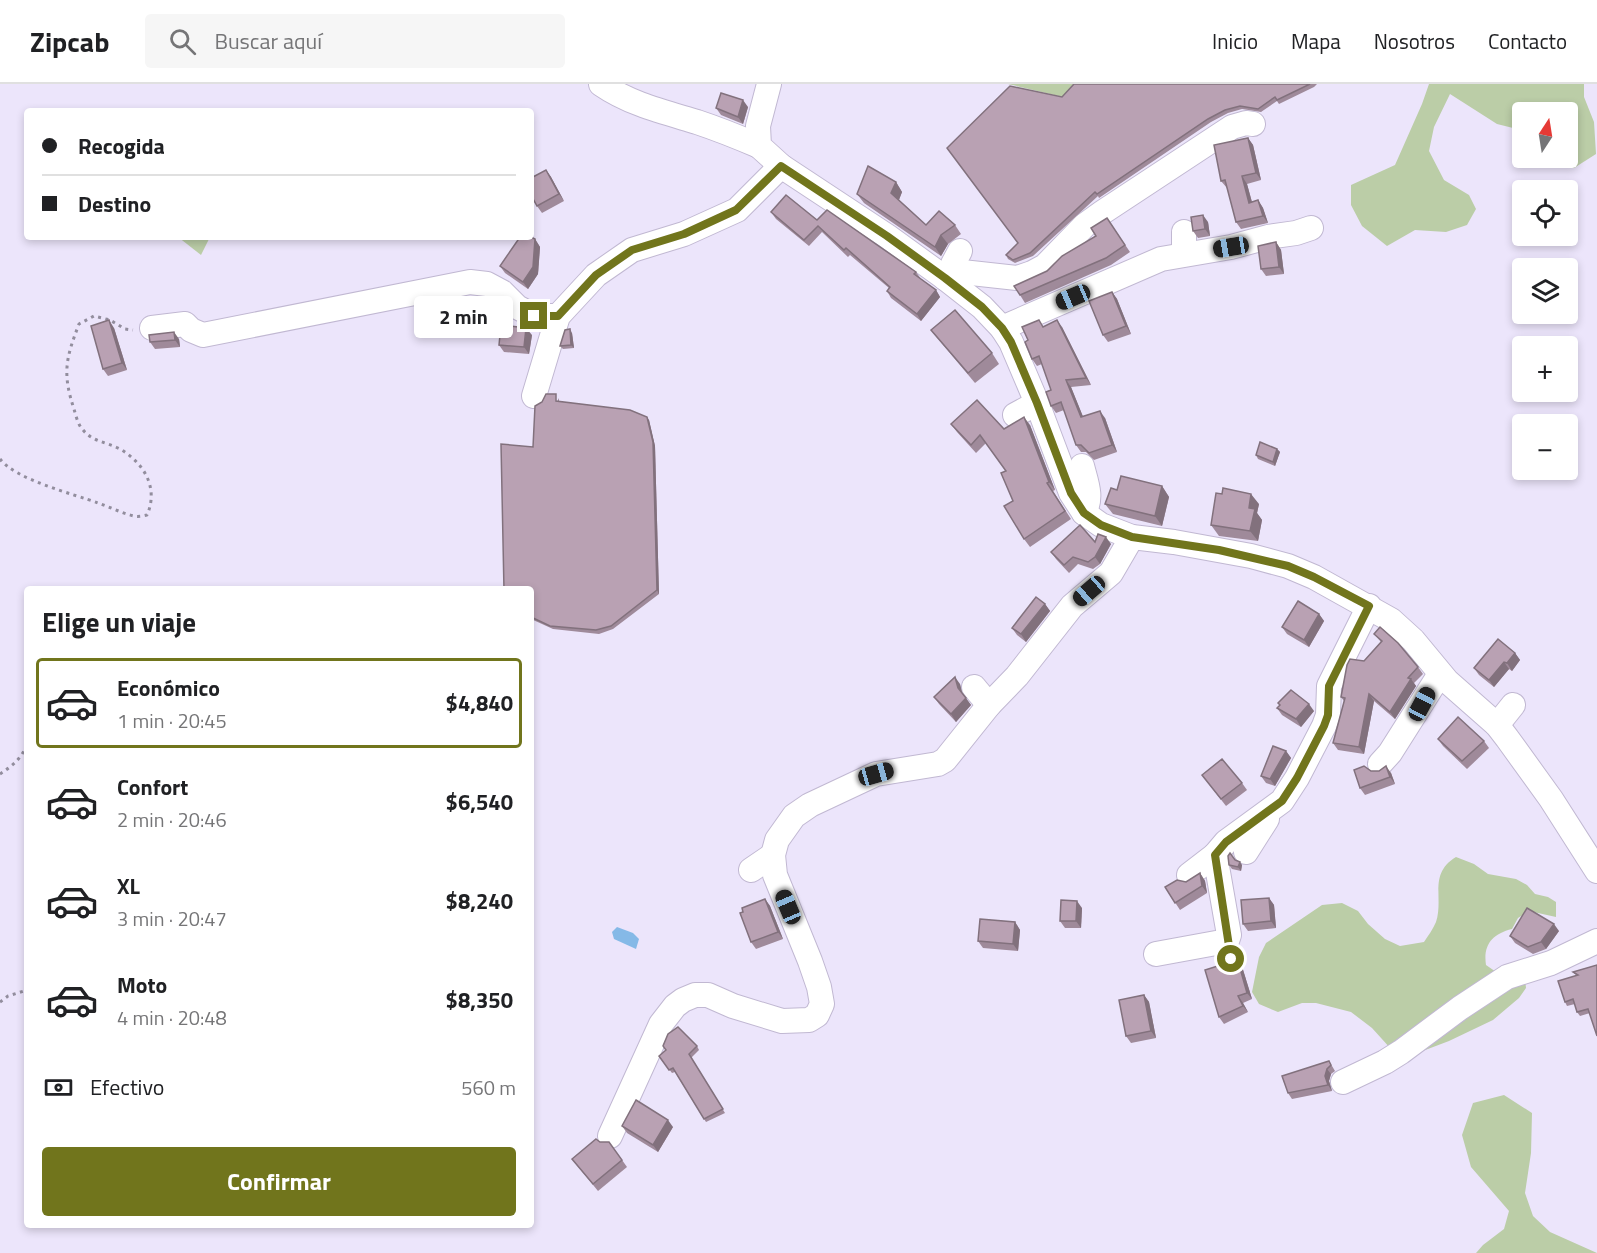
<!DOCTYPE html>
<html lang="es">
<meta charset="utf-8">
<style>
:root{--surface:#fff;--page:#f6f6f6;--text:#202124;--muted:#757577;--line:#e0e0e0;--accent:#71751c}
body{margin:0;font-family:"Titillium Web",sans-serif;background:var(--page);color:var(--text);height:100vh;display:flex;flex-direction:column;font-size:22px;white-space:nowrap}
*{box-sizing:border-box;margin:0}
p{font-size:20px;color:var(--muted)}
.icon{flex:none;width:33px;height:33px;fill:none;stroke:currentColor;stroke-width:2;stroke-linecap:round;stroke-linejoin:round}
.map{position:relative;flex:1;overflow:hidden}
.sheet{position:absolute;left:24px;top:502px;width:510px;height:642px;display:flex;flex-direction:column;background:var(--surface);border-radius:6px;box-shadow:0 3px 9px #0003}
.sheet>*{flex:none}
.banner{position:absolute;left:24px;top:24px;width:510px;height:132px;border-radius:6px;box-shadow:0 3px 9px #0003;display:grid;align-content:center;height:132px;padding:0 18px;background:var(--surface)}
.needle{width:39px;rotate:12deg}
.controls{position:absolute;left:1512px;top:18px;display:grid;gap:12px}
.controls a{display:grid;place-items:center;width:66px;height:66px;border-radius:6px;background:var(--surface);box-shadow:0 3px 9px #0003;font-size:30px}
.end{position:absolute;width:27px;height:27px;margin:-14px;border:8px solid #71751c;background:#fff;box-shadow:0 0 0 3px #fff}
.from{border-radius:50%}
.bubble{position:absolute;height:42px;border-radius:6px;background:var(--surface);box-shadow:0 3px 9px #0003;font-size:20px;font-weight:700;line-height:42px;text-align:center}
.car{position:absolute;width:18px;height:36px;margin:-18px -9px;border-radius:8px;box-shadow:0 0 4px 2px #0007;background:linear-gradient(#222 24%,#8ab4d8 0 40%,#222 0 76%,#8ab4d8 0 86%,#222 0)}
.banner b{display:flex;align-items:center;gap:21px;height:57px;font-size:22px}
.banner b+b{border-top:2px solid var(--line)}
.banner i{width:15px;height:15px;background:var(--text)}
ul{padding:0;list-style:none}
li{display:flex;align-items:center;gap:18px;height:90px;margin:0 12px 9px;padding:0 6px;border:3px solid transparent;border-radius:6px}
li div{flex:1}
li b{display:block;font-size:22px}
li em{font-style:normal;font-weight:700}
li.current{border-color:var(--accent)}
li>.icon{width:54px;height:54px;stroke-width:1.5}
h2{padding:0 18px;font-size:27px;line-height:72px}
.pay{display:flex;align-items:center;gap:15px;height:66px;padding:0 18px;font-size:22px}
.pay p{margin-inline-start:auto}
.cta{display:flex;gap:12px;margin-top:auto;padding:12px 18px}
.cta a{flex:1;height:69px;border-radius:6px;background:var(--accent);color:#fff;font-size:24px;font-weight:700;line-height:69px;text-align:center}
header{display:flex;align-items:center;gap:36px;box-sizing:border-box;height:84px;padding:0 30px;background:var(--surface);border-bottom:2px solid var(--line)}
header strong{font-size:28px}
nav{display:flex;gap:33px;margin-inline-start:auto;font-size:21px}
.search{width:420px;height:54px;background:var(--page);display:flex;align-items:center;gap:15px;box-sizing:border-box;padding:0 21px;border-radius:6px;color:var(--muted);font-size:22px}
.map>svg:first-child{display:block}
.green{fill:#bbcda7}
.water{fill:#85b9e7}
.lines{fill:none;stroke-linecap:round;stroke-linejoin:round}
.minor-casing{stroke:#c1b8d2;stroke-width:26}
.path{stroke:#928d9d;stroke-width:3;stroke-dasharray:3 4.5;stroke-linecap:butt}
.minor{stroke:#fff;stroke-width:24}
.wall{fill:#9f8a9a}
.shaded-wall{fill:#82717d}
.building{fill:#b9a1b3;stroke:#82717d;stroke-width:1.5}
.route{stroke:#71751c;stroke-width:8}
</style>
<header>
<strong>Zipcab</strong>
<div class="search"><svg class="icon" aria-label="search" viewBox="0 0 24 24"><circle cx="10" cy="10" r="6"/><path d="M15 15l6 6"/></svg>Buscar aquí</div>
<nav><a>Inicio</a><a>Mapa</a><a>Nosotros</a><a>Contacto</a></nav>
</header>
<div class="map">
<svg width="1597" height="1169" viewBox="0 0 1597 1169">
<rect width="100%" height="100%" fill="#ece5fb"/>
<!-- green -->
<g class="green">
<path d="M1008,0H1075L1063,13Z"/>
<path d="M1429,0H1584V13L1594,38L1596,70L1574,84L1559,79L1551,74H1568V28H1522V49L1517,45L1497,40L1450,10L1434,43L1429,67L1444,96L1469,111L1476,125L1467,141L1446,148L1415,146L1387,162L1362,142L1351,121V101L1395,81L1422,20Z"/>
<path d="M178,153H210L201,171Z"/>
<path d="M1456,773L1474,780L1488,790L1516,795L1527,801L1535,810L1548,813L1556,818V833L1529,827L1518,834L1512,845C1492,850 1483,861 1486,881L1499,890L1525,894L1526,904L1519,914L1493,936L1449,957L1420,968L1391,965L1372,944L1351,928L1316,919H1302L1278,928L1259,920L1252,908L1259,873L1266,859L1322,821L1342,819L1358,827L1368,840L1385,855L1400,862L1424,858C1428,852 1433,845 1436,838C1444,814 1428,790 1456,773Z"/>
<path d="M1504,1011L1532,1029L1531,1069L1525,1109L1533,1132L1550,1148L1597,1169H1476L1483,1161L1504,1145L1509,1127L1471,1083L1462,1051L1473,1019Z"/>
</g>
<!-- water -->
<path class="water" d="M617,843L633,849L639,855L636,865L614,855L612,848Z"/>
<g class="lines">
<defs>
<g id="minor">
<path d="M601,0C630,20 664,28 697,38C718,45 738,53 759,62"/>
<path d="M769,0L758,42L759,62L781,82L887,152L945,194L982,223L1002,244L1011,258L1037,319L1071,409L1084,429L1101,441L1132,453L1174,458L1251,472L1288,482L1314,493L1391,536L1413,556L1447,597L1497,641L1507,654L1551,715L1597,787"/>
<path d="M1184,148V170"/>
<path d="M953,187V180L960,167"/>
<path d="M945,194L953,187L1017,194L1032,189L1045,182L1085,141L1103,128L1232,43L1246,39L1253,40"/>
<path d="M152,244L185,240L191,246L203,251L470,198L487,200L502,208L517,223L534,232H558"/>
<path d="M1002,244L1161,175L1231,163L1268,153L1296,149L1311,144"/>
<path d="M534,312L558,232L596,191L632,166L684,150L737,126L781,82"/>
<path d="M1015,331L1037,319"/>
<path d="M1082,382C1086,398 1093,413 1084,429"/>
<path d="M974,603L989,621"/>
<path d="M1497,641L1513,621"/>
<path d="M1380,680L1390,669L1440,590"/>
<path d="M1246,768L1267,735"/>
<path d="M751,786L773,771"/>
<path d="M1189,791L1215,771"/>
<path d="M1156,870L1227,857L1229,851L1215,771L1226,758L1282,717L1297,694L1324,642L1328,631L1329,602L1369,522"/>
<path d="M1343,998L1385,978L1401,968L1460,924L1507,893L1551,879L1597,857"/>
<path d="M610,1052L661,940L675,922L683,916L695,911H708L733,922L782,937L809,936L817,931L822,920L819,903L810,877L775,791L773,771L777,756L794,732L810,721L876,690L938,680L945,676L989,621L1017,592L1072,522L1111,489L1132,453"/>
</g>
</defs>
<!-- minor casing -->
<use href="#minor" class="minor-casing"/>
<!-- path -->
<g class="path">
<path d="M0,375C16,396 74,410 98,419C110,423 121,429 134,432C138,433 143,432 147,431C159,404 144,379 120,365C107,358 93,358 83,346C78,341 76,332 74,325C62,289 66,274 79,240L94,232L110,236L125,245L133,246"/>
<path d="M0,690C12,682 24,673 27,658"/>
<path d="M0,918L8,912L27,906"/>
</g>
<!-- minor -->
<use href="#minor" class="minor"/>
</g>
<!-- wall -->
<g class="wall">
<path d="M1074,0H1317L1314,3L1279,20L1277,17L1261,28L1242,25L1228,29L1211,38L1099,114L1098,112L1033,172L1015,179L1008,175L1006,171L1018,160L1062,13Z"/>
<path d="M748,23L743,40L721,31L716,24Z"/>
<path d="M1248,54L1253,61L1261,96L1247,100L1252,118L1258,116L1263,124L1268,139L1241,145L1236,138L1227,104L1221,97Z"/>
<path d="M546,86L551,93L564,117L542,129L537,122Z"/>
<path d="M896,98L902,108L899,116L926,141H955L961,150L948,160L941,172L864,119L857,110Z"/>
<path d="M771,128L817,136L916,188L921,195L936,206L940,213L921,237L891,214L887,207L889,204L850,171L848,173L822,148L809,162L776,135Z"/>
<path d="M1107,134L1130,168L1111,181L1025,219L1020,211L1047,187L1096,152Z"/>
<path d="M1208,138L1210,152L1198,154L1193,147Z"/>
<path d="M535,155L540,163L538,190L528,205L505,189L500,182Z"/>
<path d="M1276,158L1281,166L1284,190L1266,192L1261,185Z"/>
<path d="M1112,208L1117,215L1131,250L1108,258L1103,251Z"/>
<path d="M1044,243H1062L1091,301L1071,303L1083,333L1105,334L1117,368L1094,376L1086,368H1081L1076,361L1064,326L1056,329L1051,322V306L1042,280L1037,282L1032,275Z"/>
<path d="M114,244L127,286L108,292L103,285Z"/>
<path d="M931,246L992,269L999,280L975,299L939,256Z"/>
<path d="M572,249L574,264L563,265L560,262Z"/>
<path d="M532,251L529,270L504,268L499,261Z"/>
<path d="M179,255L180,263L155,265L150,258Z"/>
<path d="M559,314V318L649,336L655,362L659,510L613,545L599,550L553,545L531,535L533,363Z"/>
<path d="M951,340L1004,345L1030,341L1055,406L1053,407L1071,435L1030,463L1024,455L1006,387L986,359L976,369L957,348Z"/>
<path d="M1277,365L1280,368L1275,382L1258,375L1256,371Z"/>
<path d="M1162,402L1169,413L1162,442L1113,430L1105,420L1117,406Z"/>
<path d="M1259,420L1257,429L1262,436L1258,457L1219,452L1211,441Z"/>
<path d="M1095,458L1111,460L1100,480L1093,485L1078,480L1069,489L1056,475L1051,468Z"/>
<path d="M1045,520L1050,527L1026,558L1017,551L1012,544Z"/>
<path d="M1319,530L1324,537L1309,563L1287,550L1282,543Z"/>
<path d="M1374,550L1418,583L1423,590L1414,599L1416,602L1395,635L1374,617L1364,670L1338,666L1333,659L1344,617L1341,613L1364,577L1381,558Z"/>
<path d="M1515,569L1520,576L1512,587L1509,585L1494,603L1479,591L1474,584Z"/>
<path d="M960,600L962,610L971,621L956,638L939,620L934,613Z"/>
<path d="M1277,624L1314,627L1301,643L1282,631Z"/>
<path d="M1438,655L1484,657L1489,664L1467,685L1443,662Z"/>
<path d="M1286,667L1291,674L1275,702L1266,699L1261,692Z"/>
<path d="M1371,687L1391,689L1395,700L1365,711L1360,704Z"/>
<path d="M1202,691L1242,699L1247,706L1226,722Z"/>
<path d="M1235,776L1242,781L1241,787L1232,785L1229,781Z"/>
<path d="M1200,789L1205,797L1207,809L1180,826L1165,803L1186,798Z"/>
<path d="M1269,814L1274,821L1276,844L1248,847L1243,840Z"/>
<path d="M765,815L770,822L783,855L756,865L751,858L743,828Z"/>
<path d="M1082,824L1081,844H1065L1060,837Z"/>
<path d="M1015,838L1020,846L1018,867L983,864L978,857Z"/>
<path d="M1559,847L1546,865L1533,870L1515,859L1510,852Z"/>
<path d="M1236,870L1240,876L1252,915L1243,919L1248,928L1224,940L1219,933L1221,881Z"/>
<path d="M1597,881L1590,929L1580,932L1577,928L1575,920L1567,922L1565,918L1576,891L1573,888Z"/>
<path d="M1144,911L1149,918L1156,954L1131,959L1126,952Z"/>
<path d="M697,962L699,966L691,974L725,1029L706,1038L675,988L672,989L659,972L666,966Z"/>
<path d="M1329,977L1335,987L1331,990L1329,997L1332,1007L1292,1015L1288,1009Z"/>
<path d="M622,1042L673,1043L658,1068L627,1049Z"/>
<path d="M572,1075L622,1076L627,1083L598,1107Z"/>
</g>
<!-- shaded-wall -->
<g class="shaded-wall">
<path d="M743,16L748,23L743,40L738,33Z"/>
<path d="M1248,54L1253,61L1261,96L1256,89Z"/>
<path d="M546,86L551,93L564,117L559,110Z"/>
<path d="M1242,92L1247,100L1254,126L1249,119Z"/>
<path d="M896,98L902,108L898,118L891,109Z"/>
<path d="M1258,116L1263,124L1268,139L1263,132Z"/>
<path d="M1203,131L1208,138L1210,152L1205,145Z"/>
<path d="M941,151L948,160L941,172L935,163Z"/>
<path d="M535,155L540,163L538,190L528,205L523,198Z"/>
<path d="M1276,158L1281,166L1284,190L1279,183Z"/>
<path d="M936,206L940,213L921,237L917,230Z"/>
<path d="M1112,208L1117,215L1131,250L1126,242Z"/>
<path d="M109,236L114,244L127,286L122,279Z"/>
<path d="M1057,236L1062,243L1091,301L1086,294Z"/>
<path d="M526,244L532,251L529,270L524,263Z"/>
<path d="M570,245L572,249L574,264L571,261Z"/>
<path d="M174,248L179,255L180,263L175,256Z"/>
<path d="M1066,296L1071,303L1086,340L1081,333Z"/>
<path d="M1100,327L1105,334L1117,368L1112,361Z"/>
<path d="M647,333L649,336L655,362L659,510L657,506Z"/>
<path d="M1024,333L1030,341L1055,406L1049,398Z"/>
<path d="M1277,365L1280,368L1275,382L1273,378Z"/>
<path d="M1162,402L1169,413L1162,442L1155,432Z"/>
<path d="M1251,410L1259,420L1257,429L1262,436L1258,457L1250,447L1249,424Z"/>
<path d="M1106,453L1111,460L1100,480L1095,473Z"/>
<path d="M1045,520L1050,527L1026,558L1021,550Z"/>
<path d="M1319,530L1324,537L1309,563L1304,556Z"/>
<path d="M1515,569L1520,576L1512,587L1507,579Z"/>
<path d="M1504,578L1509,585L1494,603L1489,596Z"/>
<path d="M955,593L960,600L963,612L958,604Z"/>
<path d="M1411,595L1416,602L1395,635L1390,628Z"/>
<path d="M1369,610L1374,617L1364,670L1359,663Z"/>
<path d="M966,614L971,621L956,638L951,630Z"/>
<path d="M1309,620L1314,627L1301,643L1296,635Z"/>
<path d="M1286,667L1291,674L1275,702L1270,695Z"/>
<path d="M1386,682L1391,689L1395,700L1390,693Z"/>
<path d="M1240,778L1242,781L1241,787L1238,783Z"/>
<path d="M1200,789L1205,797L1207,809L1202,802Z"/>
<path d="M1269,814L1274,821L1276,844L1271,837Z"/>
<path d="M765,815L770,822L783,855L778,848Z"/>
<path d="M1077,817L1082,824L1081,844L1076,837Z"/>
<path d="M1015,838L1020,846L1018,867L1013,860Z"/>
<path d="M1554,840L1559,847L1546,865L1541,858Z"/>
<path d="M1236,870L1240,876L1252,915L1247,909Z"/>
<path d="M1144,911L1149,918L1156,954L1151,947Z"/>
<path d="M1238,912L1243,919L1248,928L1243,922Z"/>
<path d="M1327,985L1331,990L1329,997L1332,1007L1328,1001L1325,992Z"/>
<path d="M668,1036L673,1043L658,1068L653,1061Z"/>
</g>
<!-- building -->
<g class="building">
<path d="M1074,0H1310L1277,16L1275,13L1258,25L1240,22L1225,26L1208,35L1097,110L1095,108L1030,169L1013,176L1006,171L1018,159L947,64L1010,2L1062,13Z"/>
<path d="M721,9L743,16L738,33L716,24Z"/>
<path d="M1248,54L1256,89L1242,92L1249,119L1258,116L1263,132L1236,138L1225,96L1221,97L1214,61Z"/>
<path d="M868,82L896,98L891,109L926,141L939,127L955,141L941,151L935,163L857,110Z"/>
<path d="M546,86L559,110L537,122L531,111V94Z"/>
<path d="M786,111L817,136L827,126L916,188L914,190L936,206L917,230L887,207L890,203L846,164L844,166L818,142L804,156L771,128Z"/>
<path d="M1203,131L1205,145L1193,147L1191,133Z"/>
<path d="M1107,134L1125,161L1106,174L1020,211L1014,202L1047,187L1062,172L1096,152L1091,144Z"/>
<path d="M520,153H531L535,155L533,183L523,198L500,182Z"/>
<path d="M1276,158L1279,183L1261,185L1258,162Z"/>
<path d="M1112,208L1126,242L1103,251L1089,217Z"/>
<path d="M955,226L992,269L968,289L931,246Z"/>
<path d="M109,236L122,279L103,285L91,242Z"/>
<path d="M1039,236L1043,243L1057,236L1086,294L1066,296L1081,333L1100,327L1112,361L1089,369L1081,361H1076L1061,318L1051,322L1046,308L1051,306L1039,272L1032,275L1025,258L1028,256L1022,243Z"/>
<path d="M501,241L526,244L524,263L499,261Z"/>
<path d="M570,245L571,261L560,262L565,246Z"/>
<path d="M174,248L175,256L150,258L149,251Z"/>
<path d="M546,310H556V317L630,326L647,333L653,358L657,506L611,542L596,546L550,542L531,533V506H504L501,360L533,363L535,322L542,318Z"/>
<path d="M977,316L1004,345L1024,333L1049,398L1047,399L1065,427L1024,455L1004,422L1013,417L1001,389L1006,387L980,351L971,361L951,340Z"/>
<path d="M1260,358L1277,365L1273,378L1256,371Z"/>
<path d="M1121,392L1162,402L1155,432L1105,420L1111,404L1117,406Z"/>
<path d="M1223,404L1251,410L1249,424L1255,425L1250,447L1211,441L1216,409L1222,410Z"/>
<path d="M1080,441L1095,458L1098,450L1106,453L1095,473L1088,478L1073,473L1064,481L1051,468Z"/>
<path d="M1036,513L1045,520L1021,550L1012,544Z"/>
<path d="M1298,517L1319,530L1304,556L1282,543Z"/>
<path d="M1380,543L1398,559L1418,583L1408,594L1411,595L1390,628L1369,610L1359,663L1333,659L1345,614L1341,613L1347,581L1350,575L1364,577L1382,557L1374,550Z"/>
<path d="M1498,555L1515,569L1507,579L1504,578L1489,596L1474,584Z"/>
<path d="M955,593L958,604L966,614L951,630L934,613Z"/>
<path d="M1291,606L1309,620L1296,635L1277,624L1280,621L1278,619Z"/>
<path d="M1458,633L1484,657L1462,677L1438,655Z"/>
<path d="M1273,662L1286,667L1270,695L1261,692Z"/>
<path d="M1222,675L1242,699L1221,715L1202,691Z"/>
<path d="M1364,682L1371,687H1379L1386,682L1390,693L1360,704L1354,686Z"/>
<path d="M1230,769L1235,776L1240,778L1238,783L1229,781L1228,772Z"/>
<path d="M1200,789L1202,802L1175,819L1165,803L1177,796L1186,798Z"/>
<path d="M1269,814L1271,837L1243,840L1241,816Z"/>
<path d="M765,815L778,848L751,858L740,829L743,828L742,824Z"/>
<path d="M1061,816L1077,817L1076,837H1060Z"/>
<path d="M1527,824L1554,840L1541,858L1528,863L1510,852Z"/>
<path d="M980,835L1015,838L1013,860L978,857Z"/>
<path d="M1236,870L1247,909L1238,912L1243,922L1219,933L1205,886L1221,881L1219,875Z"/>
<path d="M1597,881V952L1588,925L1577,928L1573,915L1565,918L1558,897L1578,891L1573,888Z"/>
<path d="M1144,911L1151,947L1126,952L1119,916Z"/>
<path d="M678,943L697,962L689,970L723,1025L704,1035L673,984L669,986L659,972L666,966L663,962L668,950Z"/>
<path d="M1329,977L1331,981L1327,985L1325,992L1328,1001L1288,1009L1282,992Z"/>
<path d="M636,1016L668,1036L653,1061L622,1042Z"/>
<path d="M596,1055L600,1058H609L622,1076L593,1100L572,1075Z"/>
</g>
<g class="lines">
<!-- route -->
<path class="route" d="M534,232H558L596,191L632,166L684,150L736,126L781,82L887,152L945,194L982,223L1002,244L1011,258L1037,319L1071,409L1084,429L1101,441L1132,453L1219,466L1288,482L1314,493L1369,522L1329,602L1328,631L1324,642L1297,694L1282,717L1226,758L1215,771L1231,875"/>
</g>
</svg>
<div class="controls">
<a><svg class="needle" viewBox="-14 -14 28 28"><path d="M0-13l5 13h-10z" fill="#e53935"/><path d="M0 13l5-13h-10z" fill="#757577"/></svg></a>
<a><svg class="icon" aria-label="locate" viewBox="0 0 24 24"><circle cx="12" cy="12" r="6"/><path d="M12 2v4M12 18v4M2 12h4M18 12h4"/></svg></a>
<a><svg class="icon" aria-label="layers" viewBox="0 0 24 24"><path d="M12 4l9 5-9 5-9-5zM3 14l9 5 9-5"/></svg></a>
<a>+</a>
<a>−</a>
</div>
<i class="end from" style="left:1231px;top:875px"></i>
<i class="end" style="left:534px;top:232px"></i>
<div class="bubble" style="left:414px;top:212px;width:99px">2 min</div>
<i class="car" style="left:1231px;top:163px;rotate:261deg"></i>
<i class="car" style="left:1073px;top:213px;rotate:247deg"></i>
<i class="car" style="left:1089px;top:507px;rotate:229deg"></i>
<i class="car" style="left:1422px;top:620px;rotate:28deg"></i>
<i class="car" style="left:876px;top:690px;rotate:74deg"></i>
<i class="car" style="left:788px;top:823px;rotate:337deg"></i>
<div class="banner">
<b><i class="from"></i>Recogida</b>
<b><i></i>Destino</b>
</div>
<section class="sheet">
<h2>Elige un viaje</h2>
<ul>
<li class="current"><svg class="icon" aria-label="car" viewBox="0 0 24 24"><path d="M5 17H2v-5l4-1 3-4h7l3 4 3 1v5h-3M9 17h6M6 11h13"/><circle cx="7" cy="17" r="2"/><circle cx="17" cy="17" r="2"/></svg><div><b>Económico</b><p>1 min · 20:45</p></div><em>$4,840</em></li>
<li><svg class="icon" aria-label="car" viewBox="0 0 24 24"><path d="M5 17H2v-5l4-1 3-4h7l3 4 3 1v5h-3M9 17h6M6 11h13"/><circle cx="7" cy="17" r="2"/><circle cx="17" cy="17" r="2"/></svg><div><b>Confort</b><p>2 min · 20:46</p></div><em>$6,540</em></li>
<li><svg class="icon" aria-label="car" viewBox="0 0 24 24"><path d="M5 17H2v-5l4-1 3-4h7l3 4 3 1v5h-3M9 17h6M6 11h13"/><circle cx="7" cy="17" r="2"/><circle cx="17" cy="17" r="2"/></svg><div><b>XL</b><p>3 min · 20:47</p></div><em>$8,240</em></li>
<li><svg class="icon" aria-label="car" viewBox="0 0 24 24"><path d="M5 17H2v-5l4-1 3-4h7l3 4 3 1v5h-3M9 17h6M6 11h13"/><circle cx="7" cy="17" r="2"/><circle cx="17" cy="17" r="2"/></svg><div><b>Moto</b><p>4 min · 20:48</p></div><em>$8,350</em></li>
</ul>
<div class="pay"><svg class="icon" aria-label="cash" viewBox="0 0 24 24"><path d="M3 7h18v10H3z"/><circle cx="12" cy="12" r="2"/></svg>Efectivo<p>560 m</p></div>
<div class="cta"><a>Confirmar</a></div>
</section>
</div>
